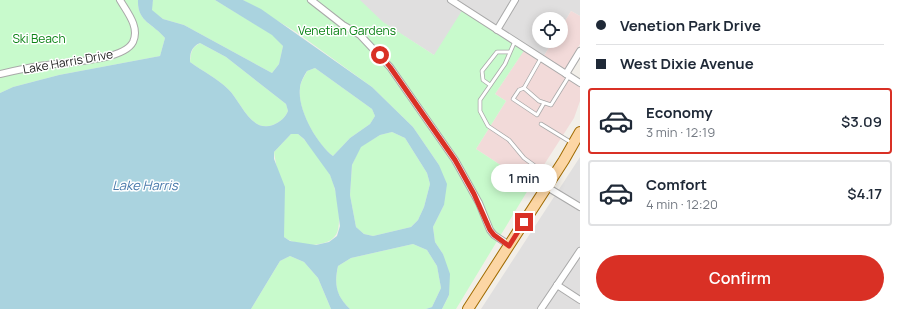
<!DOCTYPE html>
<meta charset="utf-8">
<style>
:root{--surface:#fff;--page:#f6f6f7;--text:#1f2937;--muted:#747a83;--line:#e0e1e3;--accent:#d93025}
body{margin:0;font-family:Manrope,sans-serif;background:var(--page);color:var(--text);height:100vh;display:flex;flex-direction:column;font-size:15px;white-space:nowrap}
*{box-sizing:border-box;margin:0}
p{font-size:13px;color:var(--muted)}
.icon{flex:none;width:22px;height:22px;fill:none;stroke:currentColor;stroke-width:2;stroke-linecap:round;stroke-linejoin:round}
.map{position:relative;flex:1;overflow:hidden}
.drawer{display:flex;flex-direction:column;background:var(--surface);width:320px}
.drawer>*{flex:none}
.banner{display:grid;align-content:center;height:88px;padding:0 16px;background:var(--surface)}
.buttons{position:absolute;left:532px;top:12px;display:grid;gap:8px}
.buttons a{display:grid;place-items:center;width:36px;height:36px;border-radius:50%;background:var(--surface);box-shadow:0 2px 10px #0003;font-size:20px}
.end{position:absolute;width:18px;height:18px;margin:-9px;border:5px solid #d93025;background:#fff;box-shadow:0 0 0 2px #fff}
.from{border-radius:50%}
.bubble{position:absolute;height:28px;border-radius:14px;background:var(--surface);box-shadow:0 2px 10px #0003;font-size:13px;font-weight:600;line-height:28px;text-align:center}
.banner b{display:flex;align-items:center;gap:14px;height:38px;font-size:15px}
.banner b+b{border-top:1px solid var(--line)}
.banner i{width:10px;height:10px;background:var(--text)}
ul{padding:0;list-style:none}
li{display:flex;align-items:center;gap:12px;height:66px;margin:0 8px 6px;padding:0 8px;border:2px solid var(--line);border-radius:4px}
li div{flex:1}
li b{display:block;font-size:15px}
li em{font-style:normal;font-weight:600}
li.on{border-color:var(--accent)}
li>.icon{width:36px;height:36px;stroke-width:1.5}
.button{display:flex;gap:8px;margin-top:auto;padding:8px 16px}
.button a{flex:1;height:46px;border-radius:24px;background:var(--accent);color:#fff;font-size:16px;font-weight:600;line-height:46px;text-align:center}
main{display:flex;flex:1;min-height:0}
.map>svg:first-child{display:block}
.residential{fill:#e0dfdf}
.commercial{fill:#f2dad9}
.park{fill:#c8facc}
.water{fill:#aad3df;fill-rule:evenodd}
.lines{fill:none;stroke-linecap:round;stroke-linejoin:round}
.service-casing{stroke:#a9a9a9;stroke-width:4.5}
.minor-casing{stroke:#a9a9a9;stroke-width:8}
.primary-casing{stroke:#a06b00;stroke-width:12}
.service{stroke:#fff;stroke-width:3}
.minor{stroke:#fff;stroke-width:6}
.primary{stroke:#fcd6a4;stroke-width:10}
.route{stroke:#d93025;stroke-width:5}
.labels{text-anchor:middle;stroke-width:3;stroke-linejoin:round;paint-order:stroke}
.park-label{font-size:12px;fill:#0c8416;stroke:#fff}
.street-label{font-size:12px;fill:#222;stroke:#fff}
.water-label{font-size:13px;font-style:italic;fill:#4a7aab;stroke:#fff}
</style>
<main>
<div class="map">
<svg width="580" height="309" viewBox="0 0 580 309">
<rect width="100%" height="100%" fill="#f2efe9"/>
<!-- residential -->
<g class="residential">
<path d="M348,0H580V16L571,11L561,28V19H539V41H553L542,59L434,55Z"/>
<path d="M580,156V309H481L580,157Z"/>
</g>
<!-- commercial -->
<path class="commercial" d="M571,11L580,16V44L563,73L580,85V101L574,118L531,185L476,149L506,101L495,94L525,49L542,59L553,41H561V28Z"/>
<!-- park -->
<g class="park">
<path d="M0,0H138C137,22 153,23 165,38L160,56L59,75L13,87L0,93Z"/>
<path d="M153,0H215L273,35L283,46L279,64L272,73L184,25L163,19L151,10Z"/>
<path d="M243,0H360L383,22L434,55L463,9L525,49L495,94L506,101L476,149L531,185L456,309H442L449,295L443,254L435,242L433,227L444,205L439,165L413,127L372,87L296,32Z"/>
<path d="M200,43L226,57L286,104L288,111C285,118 280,122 273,125C250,133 241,101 228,89C217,78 202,71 190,62C191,53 191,48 200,43Z"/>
<path d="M315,68L372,109L375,116L370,124L350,138L333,156C317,144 297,110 300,88C300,82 305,76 307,71Z"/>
<path d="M392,132L405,138L427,173L430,184L424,207L418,220L411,227L373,236L364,234L356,227L350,195L352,165L360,147L380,135Z"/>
<path d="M291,134H298C310,144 323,161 330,175C336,186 344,227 335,236C331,241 326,243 319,244C309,247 292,243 284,237V210L274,152Z"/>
<path d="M413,244L427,250L437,266L441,288L432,307L426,309H350C336,296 334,285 338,266L351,258Z"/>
<path d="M290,256L304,262L318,278L331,309H251L280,261Z"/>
</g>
<!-- water -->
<path class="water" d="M138,0H153L152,10L163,19L184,25L272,73L279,64L283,46L272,35L215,0H243L261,9L372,87L413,127L439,165L447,184L444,205L433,227L435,242L443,254L450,274L449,295L442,309H426L432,307L441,288L437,266L427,250L413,244L351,258L338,266C334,284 336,296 350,309H331L318,278L304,262L290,256L280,261L251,309H0V93L13,87L59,75L160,56L165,38C153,23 137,22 138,0ZM200,43L226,57L286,104L288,111C285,118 280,122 273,125C250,133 241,101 228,89C217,78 202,71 190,62C190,53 191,47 200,43ZM315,68L372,109L375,116L370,124L350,138L333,156C317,144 297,109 300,88C300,83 304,76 307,71ZM392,132L405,138L427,173L430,184L424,207L418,220L411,227L373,236L364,234L356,227L350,195L352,165L361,147L380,135ZM291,134H298L304,139L330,175L335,189L340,226L337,236L329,242L316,245L290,241L284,237L285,187L274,159V152Z"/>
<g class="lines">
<defs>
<g id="service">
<path d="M515,41L505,64L480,100V111L488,126L509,140L524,158L550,177"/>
<path d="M541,58L524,88L539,101L551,105L569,76"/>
<path d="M490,85L483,80L482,71L497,52H509"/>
<path d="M524,88L519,90L513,99L537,115L544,103"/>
<path d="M541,124L572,143"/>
</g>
<g id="minor">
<path d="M311,0L343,25L360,35L390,67L455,160L479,203L490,230L494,235L509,245"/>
<path d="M451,0L580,83"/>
<path d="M497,30L515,0"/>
<path d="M0,74C13,71 26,68 39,66C60,62 123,62 133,42C140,27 127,12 120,0"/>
<path d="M566,74L580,51"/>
<path d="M547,187L580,207"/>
<path d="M557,285L580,300"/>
<path d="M541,309L580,251"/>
</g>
<path id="primary" d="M468,309L564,160L580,132"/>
</defs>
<!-- service casing -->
<use href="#service" class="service-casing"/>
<!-- minor casing -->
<use href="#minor" class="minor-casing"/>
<!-- primary casing -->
<use href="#primary" class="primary-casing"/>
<!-- service -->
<use href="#service" class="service"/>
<!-- minor -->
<use href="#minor" class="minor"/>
<!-- primary -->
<use href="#primary" class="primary"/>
</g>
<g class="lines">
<!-- route -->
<path class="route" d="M380,55L390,67L455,160L474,194L490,230L494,235L509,246L524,222"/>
</g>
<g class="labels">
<!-- park labels -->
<g class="park-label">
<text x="347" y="35">Venetian Gardens</text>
<text x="39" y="43">Ski Beach</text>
</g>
<!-- street labels -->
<g class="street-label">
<text transform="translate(68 62) rotate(-10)" y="4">Lake Harris Drive</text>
</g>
<!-- water labels -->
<g class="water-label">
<text x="145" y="190">Lake Harris</text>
</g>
</g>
</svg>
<div class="buttons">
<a><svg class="icon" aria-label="locate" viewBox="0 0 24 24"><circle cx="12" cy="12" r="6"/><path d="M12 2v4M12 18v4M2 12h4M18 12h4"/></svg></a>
</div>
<i class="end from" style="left:380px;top:55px"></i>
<i class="end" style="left:524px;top:222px"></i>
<div class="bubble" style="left:491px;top:164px;width:66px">1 min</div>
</div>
<section class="drawer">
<div class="banner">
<b><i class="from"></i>Venetion Park Drive</b>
<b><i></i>West Dixie Avenue</b>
</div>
<ul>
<li class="on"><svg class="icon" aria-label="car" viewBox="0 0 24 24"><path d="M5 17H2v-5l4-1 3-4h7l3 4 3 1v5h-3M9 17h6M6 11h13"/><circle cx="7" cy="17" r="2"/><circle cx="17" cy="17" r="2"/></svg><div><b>Economy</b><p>3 min · 12:19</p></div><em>$3.09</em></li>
<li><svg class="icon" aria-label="car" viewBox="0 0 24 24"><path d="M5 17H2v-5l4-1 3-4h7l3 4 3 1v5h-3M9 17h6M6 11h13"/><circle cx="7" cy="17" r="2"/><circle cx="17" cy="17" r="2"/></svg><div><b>Comfort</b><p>4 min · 12:20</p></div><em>$4.17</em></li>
</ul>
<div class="button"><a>Confirm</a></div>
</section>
</main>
